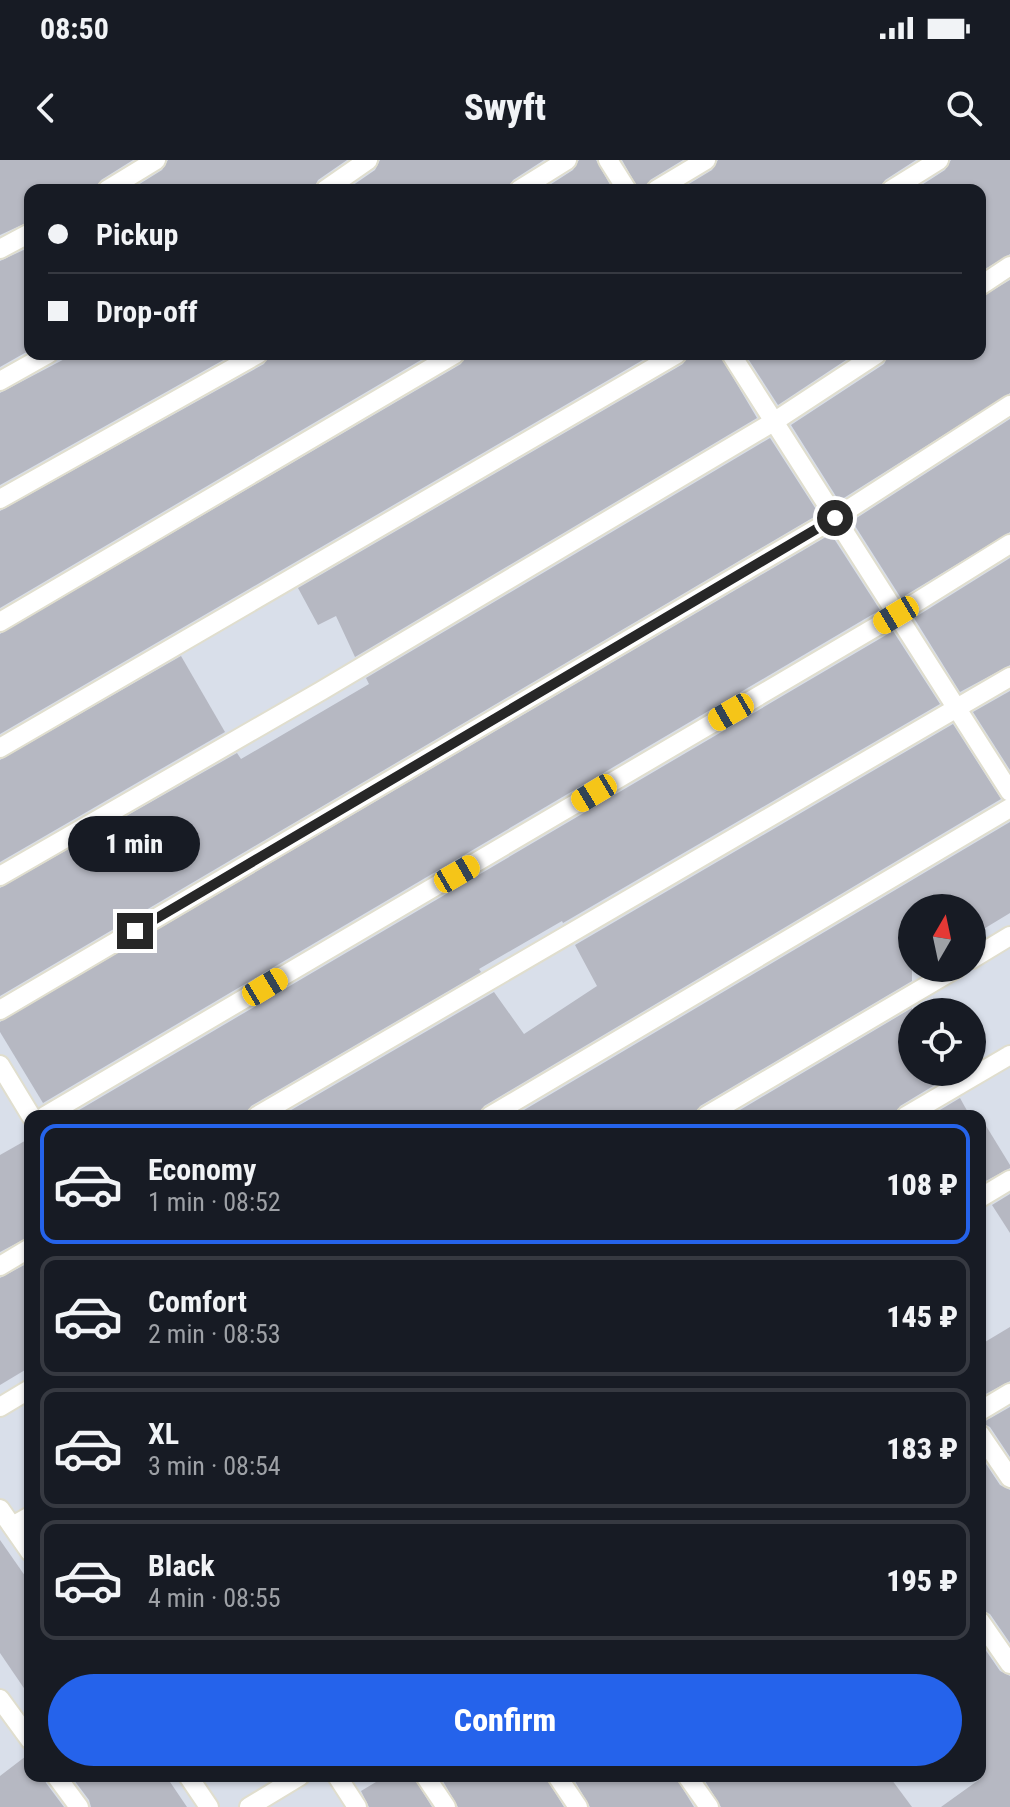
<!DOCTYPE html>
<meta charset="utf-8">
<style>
:root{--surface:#171b24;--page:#20242c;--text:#f1f3f6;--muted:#9ea1a6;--line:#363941;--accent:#2563eb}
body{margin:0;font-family:"Roboto Condensed",sans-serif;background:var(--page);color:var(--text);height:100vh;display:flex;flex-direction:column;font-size:30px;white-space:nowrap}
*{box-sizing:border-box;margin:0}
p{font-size:26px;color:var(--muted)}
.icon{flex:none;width:44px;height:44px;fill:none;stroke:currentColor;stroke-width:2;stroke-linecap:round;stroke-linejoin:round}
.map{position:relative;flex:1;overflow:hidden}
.side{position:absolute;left:24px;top:950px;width:962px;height:672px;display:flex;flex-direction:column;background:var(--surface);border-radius:16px;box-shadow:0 2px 6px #0004}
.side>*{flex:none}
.guide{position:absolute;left:24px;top:24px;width:962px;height:176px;border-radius:16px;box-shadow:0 2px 6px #0004;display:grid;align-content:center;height:176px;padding:0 24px;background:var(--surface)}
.needle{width:52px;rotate:9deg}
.controls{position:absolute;left:898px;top:734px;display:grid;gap:16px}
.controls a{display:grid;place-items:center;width:88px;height:88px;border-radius:50%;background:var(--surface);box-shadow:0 2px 6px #0004;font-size:40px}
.end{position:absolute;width:36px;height:36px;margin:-18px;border:10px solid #272727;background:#fff;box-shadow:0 0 0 4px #fff}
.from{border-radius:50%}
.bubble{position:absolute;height:56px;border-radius:28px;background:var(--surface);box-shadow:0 2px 6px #0004;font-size:26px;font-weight:800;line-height:56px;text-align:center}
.car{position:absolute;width:24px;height:48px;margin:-24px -12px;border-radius:10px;box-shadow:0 0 6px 2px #0007;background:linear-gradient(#f5c518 24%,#345 0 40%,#f5c518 0 76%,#345 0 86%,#f5c518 0)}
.guide b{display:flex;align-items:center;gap:28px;height:76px;font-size:30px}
.guide b+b{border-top:2px solid var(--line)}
.guide i{width:20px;height:20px;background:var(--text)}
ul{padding:14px 0 0;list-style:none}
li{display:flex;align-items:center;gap:24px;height:120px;margin:0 16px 12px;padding:0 8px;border:4px solid var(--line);border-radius:16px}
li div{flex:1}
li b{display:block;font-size:30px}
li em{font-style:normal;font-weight:800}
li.active{border-color:var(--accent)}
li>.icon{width:72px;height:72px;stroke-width:1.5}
.primary-button{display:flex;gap:16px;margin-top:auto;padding:16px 24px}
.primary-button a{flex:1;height:92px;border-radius:48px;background:var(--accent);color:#fff;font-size:32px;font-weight:800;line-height:92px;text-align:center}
.status{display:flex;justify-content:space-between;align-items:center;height:56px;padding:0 40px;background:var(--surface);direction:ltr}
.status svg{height:22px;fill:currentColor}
header{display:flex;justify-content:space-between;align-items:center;height:104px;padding:0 24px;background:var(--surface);font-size:36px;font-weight:800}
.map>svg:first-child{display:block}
.building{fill:#b6b8c2}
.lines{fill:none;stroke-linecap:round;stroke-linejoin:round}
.lane-casing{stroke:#e0dece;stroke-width:22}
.lane{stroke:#fff;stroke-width:18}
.route{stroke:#272727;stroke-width:10}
</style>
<div class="status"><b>08:50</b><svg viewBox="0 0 49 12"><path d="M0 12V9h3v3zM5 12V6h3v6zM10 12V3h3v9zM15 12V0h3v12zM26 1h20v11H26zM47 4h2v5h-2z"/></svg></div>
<header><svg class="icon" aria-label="back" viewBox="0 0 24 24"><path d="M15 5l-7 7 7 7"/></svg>Swyft<svg class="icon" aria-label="search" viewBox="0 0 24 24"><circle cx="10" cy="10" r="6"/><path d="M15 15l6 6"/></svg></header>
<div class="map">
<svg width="1010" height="1647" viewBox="0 0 1010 1647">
<rect width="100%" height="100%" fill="#d9dfea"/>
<!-- building -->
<g class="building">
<path d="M0,0H133L101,20L95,30H30V61L0,75Z"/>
<path d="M168,0H347L318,20L313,30H130L162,10Z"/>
<path d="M380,0H544L513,20L507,30H346L375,10Z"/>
<path d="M579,0H596L613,30H542L573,10Z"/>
<path d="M622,0H683L650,20L644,30H639Z"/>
<path d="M718,0H916L885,20L879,30H679L712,10Z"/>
<path d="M951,0H1010V94L980,112V30H914L945,10Z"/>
<path d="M30,87V190L0,207V101Z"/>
<path d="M1010,120V233L839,341L791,265L884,204L889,194H980V138Z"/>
<path d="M74,194H234L0,325V233Z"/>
<path d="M270,194H431L0,448V351L264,204Z"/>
<path d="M467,194H653L0,574V474L461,204Z"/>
<path d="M689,194H719L757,258L355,497L336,456L318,465L298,428L683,204Z"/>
<path d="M745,194H855L778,245Z"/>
<path d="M1010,259V372L901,438L852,361Z"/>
<path d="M770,278L819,354L0,836V728L237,593L241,599L369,524L366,518Z"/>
<path d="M831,374L880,450L43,943L0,872V862Z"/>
<path d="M1010,398V505L960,532L914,458Z"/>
<path d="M893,471L940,544L563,763L562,761L479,809L481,812L251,946L245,956H69Z"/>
<path d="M181,496L225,572L0,702V600Z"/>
<path d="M1010,531V610L973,552Z"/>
<path d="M953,564L1001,639L484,946L478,956H281L494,832L524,874L597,826L575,785Z"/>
<path d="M1010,662V753L972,776V748H912V821L700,946L694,956H514Z"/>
<path d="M912,848V912H945L948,917L900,946L894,956H730Z"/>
<path d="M960,938L970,956H930Z"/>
<path d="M980,956L1010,1005V1008L980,1024Z"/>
<path d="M30,978V1076L0,1092V995Z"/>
<path d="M1010,1034V1073L992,1045Z"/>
<path d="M30,1102V1207L0,1225V1118Z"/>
<path d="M1010,1167V1221L980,1237V1185Z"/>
<path d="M1010,1247V1297L990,1267L982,1263Z"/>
<path d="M980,1295L1000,1325L1010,1330V1483L990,1454L980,1449Z"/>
<path d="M0,1380L30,1423V1537L0,1493Z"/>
<path d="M980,1482L1000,1511L1010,1516V1647H941L980,1619Z"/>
<path d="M30,1593V1616H44L46,1623L64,1647H0V1616Z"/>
<path d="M71,1616H166L187,1647H91L89,1640Z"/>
<path d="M386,1616H413L432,1647H369L361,1631Z"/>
<path d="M440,1616H545L564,1647H458Z"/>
<path d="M572,1616H675L694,1647H590Z"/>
<path d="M702,1616H889L912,1647H721Z"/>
</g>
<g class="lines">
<defs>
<g id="lane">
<path d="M608,0L627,30"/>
<path d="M107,30L156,0"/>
<path d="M325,30L368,0"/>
<path d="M519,30L567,0"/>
<path d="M656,30L706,0"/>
<path d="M891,30L939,0"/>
<path d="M0,89L30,73"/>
<path d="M980,126L1010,106"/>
<path d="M731,194L1010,632"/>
<path d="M0,221L48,194"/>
<path d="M0,339L258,194"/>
<path d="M0,462L455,194"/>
<path d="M0,588L677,194"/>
<path d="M0,716L321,531L775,261L877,194"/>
<path d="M972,799L1010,776"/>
<path d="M0,850L835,358L1010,245"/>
<path d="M0,905L31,956"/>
<path d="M45,956L896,455L1010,384"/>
<path d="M257,956L1010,517"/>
<path d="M490,956L1010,648"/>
<path d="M706,956L957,808"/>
<path d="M906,956L1010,895"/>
<path d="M980,1038L1010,1020"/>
<path d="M0,1106L30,1088"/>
<path d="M0,1247L30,1229"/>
<path d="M980,1251L1010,1233"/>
<path d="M980,1274L1010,1318"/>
<path d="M0,1349L30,1392"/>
<path d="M12,1366L30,1356"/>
<path d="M980,1461L1010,1504"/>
<path d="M0,1539L30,1580"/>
<path d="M56,1616L79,1647"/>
<path d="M188,1616L209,1647"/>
<path d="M337,1616L357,1647"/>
<path d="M425,1616L446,1647"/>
<path d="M557,1616L578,1647"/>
<path d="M687,1616L709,1647"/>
<path d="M249,1647L300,1616"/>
</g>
</defs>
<!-- lane casing -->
<use href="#lane" class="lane-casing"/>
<!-- lane -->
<use href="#lane" class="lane"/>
</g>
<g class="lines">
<!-- route -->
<path class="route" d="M135,771L835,358"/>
</g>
</svg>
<div class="controls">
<a><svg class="needle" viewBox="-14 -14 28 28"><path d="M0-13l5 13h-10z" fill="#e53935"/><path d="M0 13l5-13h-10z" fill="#9ea1a6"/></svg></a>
<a><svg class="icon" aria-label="locate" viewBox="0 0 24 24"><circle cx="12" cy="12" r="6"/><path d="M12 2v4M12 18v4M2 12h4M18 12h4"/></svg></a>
</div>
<i class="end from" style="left:835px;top:358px"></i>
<i class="end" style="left:135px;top:771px"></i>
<div class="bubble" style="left:68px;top:656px;width:132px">1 min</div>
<i class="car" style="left:896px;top:455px;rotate:239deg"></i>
<i class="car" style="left:731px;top:552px;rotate:240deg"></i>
<i class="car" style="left:594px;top:633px;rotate:239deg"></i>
<i class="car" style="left:457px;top:714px;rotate:60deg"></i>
<i class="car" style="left:265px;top:827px;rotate:59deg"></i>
<div class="guide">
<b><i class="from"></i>Pickup</b>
<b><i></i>Drop-off</b>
</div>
<section class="side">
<ul>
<li class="active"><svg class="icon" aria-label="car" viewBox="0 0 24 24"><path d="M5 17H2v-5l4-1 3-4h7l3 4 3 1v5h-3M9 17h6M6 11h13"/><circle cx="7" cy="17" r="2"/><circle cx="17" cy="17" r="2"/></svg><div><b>Economy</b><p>1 min · 08:52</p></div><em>108 ₽</em></li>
<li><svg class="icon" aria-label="car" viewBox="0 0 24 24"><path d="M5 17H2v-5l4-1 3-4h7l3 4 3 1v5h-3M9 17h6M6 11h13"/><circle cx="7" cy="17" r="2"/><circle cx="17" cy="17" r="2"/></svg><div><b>Comfort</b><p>2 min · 08:53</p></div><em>145 ₽</em></li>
<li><svg class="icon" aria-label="car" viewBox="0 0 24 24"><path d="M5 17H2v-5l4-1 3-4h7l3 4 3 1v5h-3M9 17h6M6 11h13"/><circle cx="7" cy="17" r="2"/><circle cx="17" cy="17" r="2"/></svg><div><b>XL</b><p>3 min · 08:54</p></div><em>183 ₽</em></li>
<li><svg class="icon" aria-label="car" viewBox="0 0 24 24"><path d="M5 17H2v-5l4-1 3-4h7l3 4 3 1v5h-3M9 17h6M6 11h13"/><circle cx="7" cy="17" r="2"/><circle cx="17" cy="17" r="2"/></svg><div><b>Black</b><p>4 min · 08:55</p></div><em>195 ₽</em></li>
</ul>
<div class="primary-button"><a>Confirm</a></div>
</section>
</div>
